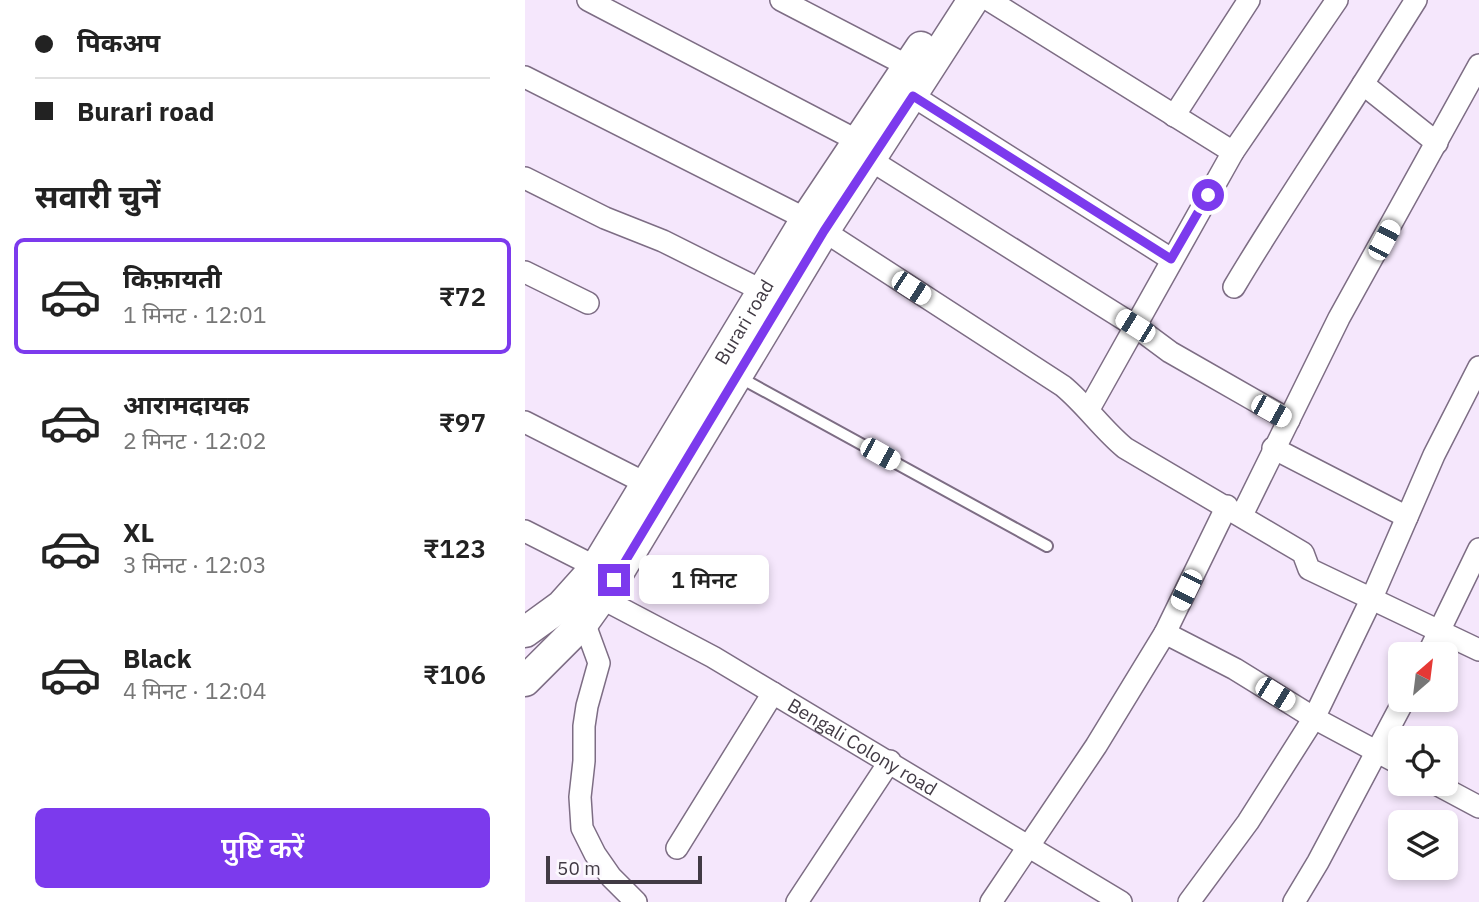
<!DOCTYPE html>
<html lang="hi">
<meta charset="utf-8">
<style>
:root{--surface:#fff;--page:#f6f6f6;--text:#222;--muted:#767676;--line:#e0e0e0;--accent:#7c3aed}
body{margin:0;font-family:"IBM Plex Sans","Noto Sans Devanagari",sans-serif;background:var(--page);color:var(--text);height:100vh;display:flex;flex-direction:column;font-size:26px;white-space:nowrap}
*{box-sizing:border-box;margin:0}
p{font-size:23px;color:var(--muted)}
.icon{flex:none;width:38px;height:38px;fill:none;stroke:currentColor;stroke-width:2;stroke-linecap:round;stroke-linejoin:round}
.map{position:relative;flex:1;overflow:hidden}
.details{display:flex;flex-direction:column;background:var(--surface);width:525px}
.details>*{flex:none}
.guide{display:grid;align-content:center;height:154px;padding:0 35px;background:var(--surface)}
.needle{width:46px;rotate:28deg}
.tools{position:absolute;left:863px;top:642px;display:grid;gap:14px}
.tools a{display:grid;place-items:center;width:70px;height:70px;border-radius:10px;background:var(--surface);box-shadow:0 4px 10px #0003;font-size:35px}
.scale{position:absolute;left:21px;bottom:18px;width:156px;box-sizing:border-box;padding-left:7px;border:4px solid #413a44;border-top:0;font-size:19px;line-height:24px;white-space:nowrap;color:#413a44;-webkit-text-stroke:5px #fcf9fe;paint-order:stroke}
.end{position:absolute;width:32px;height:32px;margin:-16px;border:9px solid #7c3aed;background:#fff;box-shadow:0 0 0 4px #fff}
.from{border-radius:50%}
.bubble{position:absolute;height:49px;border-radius:10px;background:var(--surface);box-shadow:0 4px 10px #0003;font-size:23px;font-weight:600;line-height:49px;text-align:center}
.car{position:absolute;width:21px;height:42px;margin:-21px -10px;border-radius:9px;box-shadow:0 0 5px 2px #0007;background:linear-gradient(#fff 24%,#345 0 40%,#fff 0 76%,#345 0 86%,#fff 0)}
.guide b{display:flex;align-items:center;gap:24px;height:66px;font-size:26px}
.guide b+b{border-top:2px solid var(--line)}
.guide i{width:18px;height:18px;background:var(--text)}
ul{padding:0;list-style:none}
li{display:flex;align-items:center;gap:21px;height:116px;margin:0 14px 10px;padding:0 21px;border:4px solid transparent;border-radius:10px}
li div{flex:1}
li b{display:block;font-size:26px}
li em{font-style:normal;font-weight:600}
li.on{border-color:var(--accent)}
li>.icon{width:63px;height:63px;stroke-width:1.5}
h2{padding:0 35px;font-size:32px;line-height:84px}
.action{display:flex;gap:14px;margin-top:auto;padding:14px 35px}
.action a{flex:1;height:80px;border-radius:10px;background:var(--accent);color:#fff;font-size:28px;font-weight:600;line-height:80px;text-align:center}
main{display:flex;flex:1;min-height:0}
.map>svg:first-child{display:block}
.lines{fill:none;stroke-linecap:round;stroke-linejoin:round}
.service-casing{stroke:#7d6d84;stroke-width:14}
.minor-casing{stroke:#7d6d84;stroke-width:24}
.secondary-casing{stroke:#7d6d84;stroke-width:33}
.service{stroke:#fff;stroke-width:10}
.minor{stroke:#fff;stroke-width:21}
.secondary{stroke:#fff;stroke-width:30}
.route{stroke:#7c3aed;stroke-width:9}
.labels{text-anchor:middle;stroke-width:7;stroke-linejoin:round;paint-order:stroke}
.street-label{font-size:19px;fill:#413a44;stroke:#fcf9fe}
</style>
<main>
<section class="details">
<div class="guide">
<b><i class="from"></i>पिकअप</b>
<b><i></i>Burari road</b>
</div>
<h2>सवारी चुनें</h2>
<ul>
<li class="on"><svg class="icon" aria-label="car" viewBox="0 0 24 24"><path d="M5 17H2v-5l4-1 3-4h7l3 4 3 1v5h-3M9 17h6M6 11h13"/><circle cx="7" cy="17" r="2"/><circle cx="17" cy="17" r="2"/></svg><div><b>किफ़ायती</b><p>1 मिनट · 12:01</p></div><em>₹72</em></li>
<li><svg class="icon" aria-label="car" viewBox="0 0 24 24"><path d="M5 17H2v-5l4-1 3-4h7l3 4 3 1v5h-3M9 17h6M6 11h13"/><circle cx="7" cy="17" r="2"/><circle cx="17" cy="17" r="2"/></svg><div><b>आरामदायक</b><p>2 मिनट · 12:02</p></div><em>₹97</em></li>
<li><svg class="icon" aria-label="car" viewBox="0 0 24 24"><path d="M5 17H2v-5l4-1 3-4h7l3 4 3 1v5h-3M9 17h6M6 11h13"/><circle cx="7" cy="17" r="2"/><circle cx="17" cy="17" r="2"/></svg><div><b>XL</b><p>3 मिनट · 12:03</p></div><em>₹123</em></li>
<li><svg class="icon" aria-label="car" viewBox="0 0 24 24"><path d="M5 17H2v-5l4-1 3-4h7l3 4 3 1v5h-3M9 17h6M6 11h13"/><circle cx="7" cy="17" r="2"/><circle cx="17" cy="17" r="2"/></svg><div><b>Black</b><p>4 मिनट · 12:04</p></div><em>₹106</em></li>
</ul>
<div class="action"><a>पुष्टि करें</a></div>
</section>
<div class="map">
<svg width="954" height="902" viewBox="0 0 954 902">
<rect width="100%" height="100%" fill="#f5e7fc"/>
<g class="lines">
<defs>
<path id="service" d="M214,377L522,546"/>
<g id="minor">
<path d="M63,0L333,141"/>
<path d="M256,0L383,66"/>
<path d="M464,0L708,152"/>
<path d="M0,77L281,219"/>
<path d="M838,84L891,0"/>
<path d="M388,96L646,259"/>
<path d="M649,116L724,0"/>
<path d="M344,159L610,326L645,352L764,420"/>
<path d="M0,178L80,218L138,241L238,291"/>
<path d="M299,231L538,386C561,405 577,429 600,448L773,550L778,553L784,569L954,650"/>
<path d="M0,272L63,303"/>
<path d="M709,287C750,218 795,152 838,84L912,143"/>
<path d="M564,409L708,152L812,0"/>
<path d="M0,422L122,484"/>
<path d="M748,448L882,517"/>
<path d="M702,506L640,633L710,669L789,718L875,764"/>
<path d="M717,515L814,318L954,65"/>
<path d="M0,531L71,567"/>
<path id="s1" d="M76,598L188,657L596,902"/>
<path d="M59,622L74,663L62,706L59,726V761L55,797L57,828L70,854L86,877L111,902"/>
<path d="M903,654L954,549"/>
<path d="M911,784L954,807"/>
<path d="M152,848L248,693"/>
<path d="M272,902L365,761"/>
<path d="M466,902L571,746L640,633"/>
<path d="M664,902L723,822L789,718L846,600L909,455L954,367"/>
<path d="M769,902L793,862L879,700"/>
</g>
<g id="secondary">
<path id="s2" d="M0,632L36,606L71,567L281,219L396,47"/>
<path d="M0,681L59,622L89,580L299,231L448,0"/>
</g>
</defs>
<!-- service casing -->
<use href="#service" class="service-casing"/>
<!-- minor casing -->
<use href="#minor" class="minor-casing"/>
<!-- secondary casing -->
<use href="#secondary" class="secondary-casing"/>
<!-- service -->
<use href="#service" class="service"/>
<!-- minor -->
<use href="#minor" class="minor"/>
<!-- secondary -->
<use href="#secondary" class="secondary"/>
</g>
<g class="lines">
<!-- route -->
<path class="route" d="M89,580L299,231L388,96L646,259L683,195"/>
</g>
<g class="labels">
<!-- street labels -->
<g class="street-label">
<text dy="7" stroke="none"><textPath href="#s2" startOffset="383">Burari road</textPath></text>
<text dy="7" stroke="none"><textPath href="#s1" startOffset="301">Bengali Colony road</textPath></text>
</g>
</g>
</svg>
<div class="tools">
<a><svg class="needle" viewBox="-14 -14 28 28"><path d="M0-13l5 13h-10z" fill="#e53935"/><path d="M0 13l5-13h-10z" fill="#767676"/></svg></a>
<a><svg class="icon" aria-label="locate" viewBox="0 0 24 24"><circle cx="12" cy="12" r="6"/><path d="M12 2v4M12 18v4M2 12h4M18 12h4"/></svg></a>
<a><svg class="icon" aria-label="layers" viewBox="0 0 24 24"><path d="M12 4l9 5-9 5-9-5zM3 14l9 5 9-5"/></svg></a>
</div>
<div class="scale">50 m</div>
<i class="end from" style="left:683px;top:195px"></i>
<i class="end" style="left:89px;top:580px"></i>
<div class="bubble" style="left:114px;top:555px;width:130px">1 मिनट</div>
<i class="car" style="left:859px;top:240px;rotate:28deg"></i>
<i class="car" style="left:386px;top:288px;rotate:123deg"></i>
<i class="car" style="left:610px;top:326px;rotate:302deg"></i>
<i class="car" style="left:746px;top:411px;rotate:119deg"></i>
<i class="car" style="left:355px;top:454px;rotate:119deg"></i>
<i class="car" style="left:661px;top:590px;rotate:206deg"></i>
<i class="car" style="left:750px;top:694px;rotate:122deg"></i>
</div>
</main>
